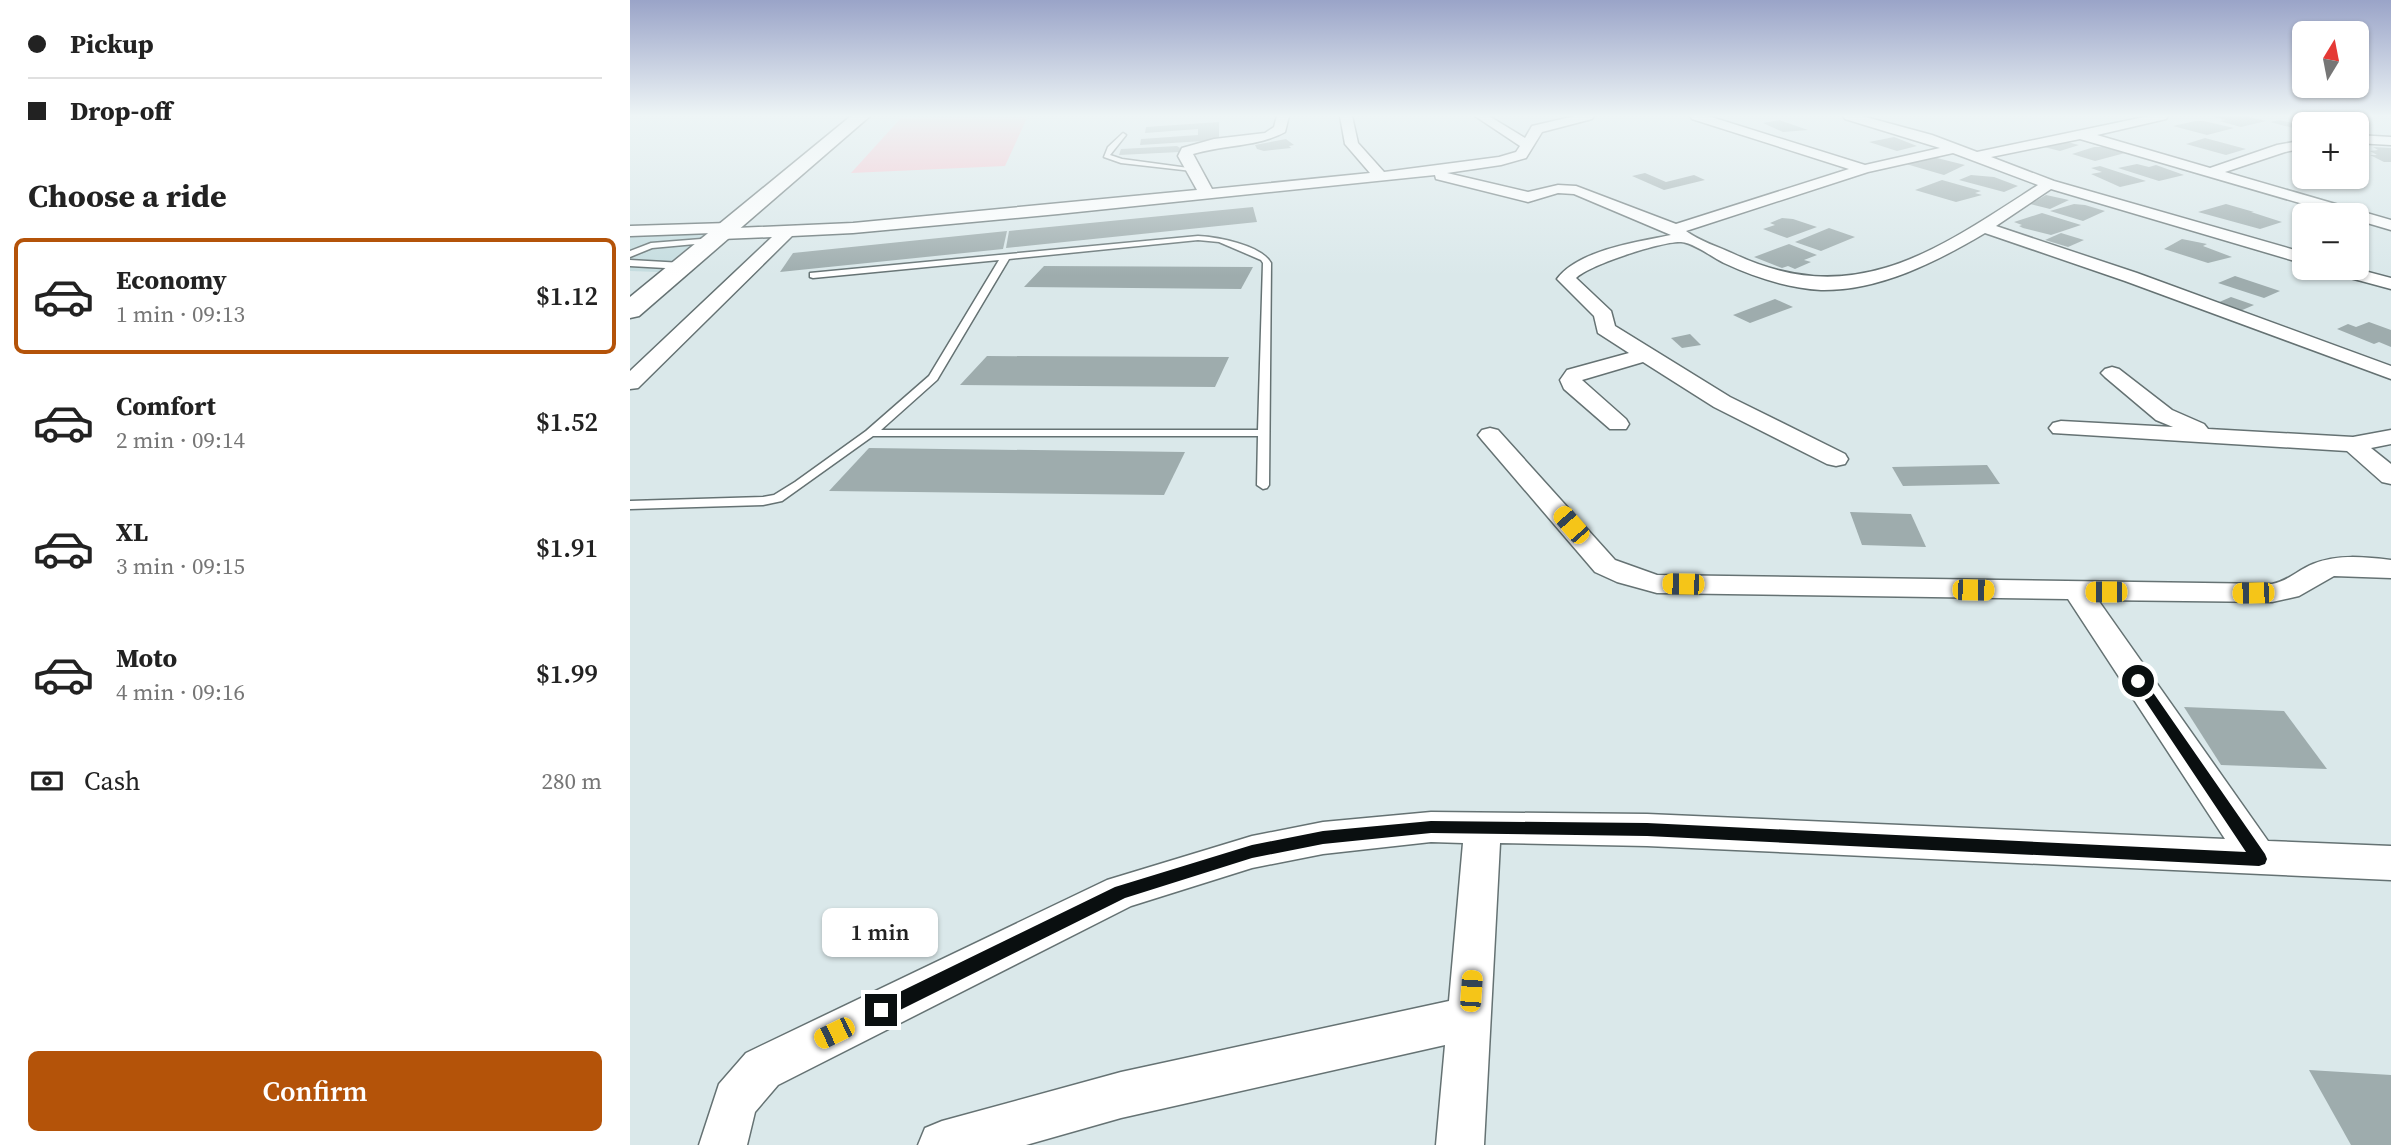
<!DOCTYPE html>
<meta charset="utf-8">
<style>
:root{--surface:#fff;--page:#f6f6f6;--text:#222;--muted:#767676;--line:#e0e0e0;--accent:#b45309}
body{margin:0;font-family:"Source Serif 4",serif;background:var(--page);color:var(--text);height:100vh;display:flex;flex-direction:column;font-size:26px;white-space:nowrap}
*{box-sizing:border-box;margin:0}
p{font-size:23px;color:var(--muted)}
.icon{flex:none;width:38px;height:38px;fill:none;stroke:currentColor;stroke-width:2;stroke-linecap:round;stroke-linejoin:round}
.map{position:relative;flex:1;overflow:hidden}
.sheet{display:flex;flex-direction:column;background:var(--surface);width:630px}
.sheet>*{flex:none}
.guide{display:grid;align-content:center;height:154px;padding:0 28px;background:var(--surface)}
.needle{width:46px;rotate:10deg}
.fabs{position:absolute;left:1662px;top:21px;display:grid;gap:14px}
.fabs a{display:grid;place-items:center;width:77px;height:77px;border-radius:10px;background:var(--surface);box-shadow:0 2px 5px #0004;font-size:35px}
.end{position:absolute;width:32px;height:32px;margin:-16px;border:9px solid #0a0f10;background:#fff;box-shadow:0 0 0 4px #fff}
.from{border-radius:50%}
.bubble{position:absolute;height:49px;border-radius:10px;background:var(--surface);box-shadow:0 2px 5px #0004;font-size:23px;font-weight:600;line-height:49px;text-align:center}
.car{position:absolute;width:21px;height:42px;margin:-21px -10px;border-radius:9px;box-shadow:0 0 5px 2px #0007;background:linear-gradient(#f5c518 24%,#345 0 40%,#f5c518 0 76%,#345 0 86%,#f5c518 0)}
.guide b{display:flex;align-items:center;gap:24px;height:66px;font-size:26px}
.guide b+b{border-top:2px solid var(--line)}
.guide i{width:18px;height:18px;background:var(--text)}
ul{padding:0;list-style:none}
li{display:flex;align-items:center;gap:21px;height:116px;margin:0 14px 10px;padding:0 14px;border:4px solid transparent;border-radius:10px}
li div{flex:1}
li b{display:block;font-size:26px}
li em{font-style:normal;font-weight:600}
li.active{border-color:var(--accent)}
li>.icon{width:63px;height:63px;stroke-width:1.5}
h2{padding:0 28px;font-size:32px;line-height:84px}
.pay{display:flex;align-items:center;gap:18px;height:77px;padding:0 28px;font-size:26px}
.pay p{margin-inline-start:auto}
.action{display:flex;gap:14px;margin-top:auto;padding:14px 28px}
.action a{flex:1;height:80px;border-radius:10px;background:var(--accent);color:#fff;font-size:28px;font-weight:600;line-height:80px;text-align:center}
main{display:flex;flex:1;min-height:0}
.map>svg:first-child{display:block}
.built{fill:#c4dcdf}
.green{fill:#f9bfca}
.building{fill:#9eacad}
.lines{fill:none;stroke-linecap:round;stroke-linejoin:round}
.service-casing{stroke:#657273;stroke-width:3}
.minor-casing{stroke:#657273;stroke-width:3}
.primary-casing{stroke:#657273;stroke-width:3}
.service{fill:#fff;fill-rule:evenodd}
.minor{fill:#fff;fill-rule:evenodd}
.primary{fill:#fff;fill-rule:evenodd}
.route{fill:#0a0f10}
</style>
<main>
<section class="sheet">
<div class="guide">
<b><i class="from"></i>Pickup</b>
<b><i></i>Drop-off</b>
</div>
<h2>Choose a ride</h2>
<ul>
<li class="active"><svg class="icon" aria-label="car" viewBox="0 0 24 24"><path d="M5 17H2v-5l4-1 3-4h7l3 4 3 1v5h-3M9 17h6M6 11h13"/><circle cx="7" cy="17" r="2"/><circle cx="17" cy="17" r="2"/></svg><div><b>Economy</b><p>1 min · 09:13</p></div><em>$1.12</em></li>
<li><svg class="icon" aria-label="car" viewBox="0 0 24 24"><path d="M5 17H2v-5l4-1 3-4h7l3 4 3 1v5h-3M9 17h6M6 11h13"/><circle cx="7" cy="17" r="2"/><circle cx="17" cy="17" r="2"/></svg><div><b>Comfort</b><p>2 min · 09:14</p></div><em>$1.52</em></li>
<li><svg class="icon" aria-label="car" viewBox="0 0 24 24"><path d="M5 17H2v-5l4-1 3-4h7l3 4 3 1v5h-3M9 17h6M6 11h13"/><circle cx="7" cy="17" r="2"/><circle cx="17" cy="17" r="2"/></svg><div><b>XL</b><p>3 min · 09:15</p></div><em>$1.91</em></li>
<li><svg class="icon" aria-label="car" viewBox="0 0 24 24"><path d="M5 17H2v-5l4-1 3-4h7l3 4 3 1v5h-3M9 17h6M6 11h13"/><circle cx="7" cy="17" r="2"/><circle cx="17" cy="17" r="2"/></svg><div><b>Moto</b><p>4 min · 09:16</p></div><em>$1.99</em></li>
</ul>
<div class="pay"><svg class="icon" aria-label="cash" viewBox="0 0 24 24"><path d="M3 7h18v10H3z"/><circle cx="12" cy="12" r="2"/></svg>Cash<p>280 m</p></div>
<div class="action"><a>Confirm</a></div>
</section>
<div class="map">
<svg width="1761" height="1145" viewBox="0 0 1761 1145">
<rect width="100%" height="100%" fill="#dae8ea"/>
<!-- built -->
<path class="built" d="M79,231L28,272L0,271V234Z"/>
<!-- green -->
<path class="green" d="M343,116H398L375,166L221,173L271,118Z"/>
<!-- building -->
<g class="building">
<path d="M1580,116H1616L1636,121L1611,127L1589,121L1595,120Z"/>
<path d="M1689,116H1726L1740,124L1704,122Z"/>
<path d="M1149,120L1178,130L1153,132L1133,123Z"/>
<path d="M1649,120L1675,126V131L1640,122Z"/>
<path d="M1565,121H1574L1604,128L1577,135L1543,126Z"/>
<path d="M589,122V140L510,145L511,139L568,135V129L515,133L516,127Z"/>
<path d="M1264,137L1287,146L1267,151L1239,142Z"/>
<path d="M1575,138L1616,149L1596,155L1556,144Z"/>
<path d="M656,139L664,145L659,146L661,148L634,151L627,149L625,145Z"/>
<path d="M1433,141L1449,145L1430,151L1414,147Z"/>
<path d="M547,146L550,148L549,152L489,155L491,149Z"/>
<path d="M1464,147H1473L1495,153L1465,161L1442,154Z"/>
<path d="M1743,147L1761,148V162H1754L1740,155H1747L1740,151L1748,150Z"/>
<path d="M1299,156L1335,165L1314,175L1276,164Z"/>
<path d="M1507,164L1519,167L1526,165L1554,175L1529,181L1488,168Z"/>
<path d="M1470,166L1516,181L1490,187L1461,174L1472,172L1461,168Z"/>
<path d="M1015,173L1036,182L1064,175L1075,180L1034,190L1002,176Z"/>
<path d="M1341,175L1364,177L1388,186L1374,192L1329,180Z"/>
<path d="M1312,180L1351,191L1345,193L1352,195L1326,202L1285,190Z"/>
<path d="M1416,195L1439,200L1420,209L1400,204Z"/>
<path d="M1444,204L1455,205L1475,211L1453,221L1420,211Z"/>
<path d="M1596,204L1624,212H1621L1652,222L1630,229L1568,212Z"/>
<path d="M623,207L627,222L376,248L379,231Z"/>
<path d="M1412,213L1451,225L1421,235L1393,228L1389,226L1392,225L1384,222Z"/>
<path d="M1152,218L1163,219L1187,227L1157,238L1133,229L1145,225L1140,223Z"/>
<path d="M1199,228L1225,237L1191,251L1165,242Z"/>
<path d="M377,231L373,249L150,272L163,253Z"/>
<path d="M1431,233L1454,240L1438,247L1415,240Z"/>
<path d="M1552,239L1577,244L1573,246L1602,257L1578,263L1534,249Z"/>
<path d="M1159,244L1187,255L1174,260L1181,262L1165,269L1158,266L1152,268L1124,257Z"/>
<path d="M414,266L623,267L611,289L394,287Z"/>
<path d="M1605,276L1650,291L1634,298L1588,283Z"/>
<path d="M1601,297L1624,305L1610,311L1587,303Z"/>
<path d="M1145,299L1163,307L1120,323L1103,315Z"/>
<path d="M1739,322L1761,330V347L1749,342L1744,344L1707,329L1718,324L1726,327Z"/>
<path d="M1060,334L1071,345L1052,348L1041,338Z"/>
<path d="M357,356L599,357L585,387L330,385Z"/>
<path d="M239,448L555,452L534,495L199,491Z"/>
<path d="M1357,465L1370,484L1273,486L1262,467Z"/>
<path d="M1220,512L1281,514L1296,547L1232,545Z"/>
<path d="M1554,707L1654,711L1697,769L1591,765Z"/>
<path d="M1679,1070L1761,1075V1145H1721Z"/>
</g>
<g class="lines">
<defs>
<g id="service">
<path d="M493,133L496,135L480,155L492,159L566,169L562,171L491,163L474,157L478,147Z"/>
<path d="M568,236C588,237 631,245 641,263L639,485L637,488L633,489L627,485L628,436H243L152,501L133,505L0,509V501L133,497L144,495L165,482L236,431L299,376L369,260L183,278L180,277V273ZM568,240L589,242L631,260L633,263L628,430H251L307,380L379,259Z"/>
<path d="M84,238H87V242L22,248L0,257V251L21,243Z"/>
<path d="M0,260L53,263L57,266L53,269L0,266Z"/>
</g>
<g id="minor">
<path d="M647,116H659L655,132C628,147 592,145 563,154L582,189L740,173L715,144L710,116H722L728,143L754,172L869,157L886,152L890,146L845,116H859L895,138L902,126L945,116H964L962,119L912,132L896,158L871,165L817,173L898,192L928,185L946,186L1046,224L1219,169L1062,119L1060,116H1078L1235,165L1310,148L1215,119L1213,116H1232L1302,135L1347,152L1519,116H1538L1536,119L1467,135L1580,168L1647,145L1675,140V148L1655,152L1595,172L1761,220V230L1727,220V215H1711L1450,139L1361,157L1424,181L1675,253V264L1421,189L1366,226L1507,273L1761,366V379L1495,281L1355,233C1306,262 1249,291 1191,290C1157,288 1124,277 1094,263C1082,257 1064,243 1051,242C1032,241 959,265 946,278L981,311L985,326L1100,397L1215,454L1218,459L1215,464L1206,466L1197,464L1084,407L1013,362L952,380L996,419L999,424L996,429H980L934,389L930,380L937,370L999,353L968,333L964,316L927,279C948,250 1008,242 1041,235L944,194L928,193L898,202L806,179L805,175L428,214L223,233L162,236L8,388L0,389V371L142,237L91,239L85,237L83,233L0,236V226L98,223L106,228L223,223L567,190L548,156L552,148L584,139L635,133L644,127ZM1323,153L1408,185C1307,250 1225,311 1104,254C1089,247 1069,241 1056,231L1238,172Z"/>
<path d="M1727,135L1761,137V145L1727,143Z"/>
<path d="M1695,268H1723L1761,278V289L1698,272Z"/>
<path d="M1482,367L1489,369L1542,410L1574,424L1578,429L1723,437L1761,430V444L1741,448L1761,464V484L1752,482L1717,451L1423,433L1419,428L1423,423L1431,421L1543,427L1526,420L1475,377L1471,373L1475,369Z"/>
<path d="M860,428L868,430L985,560L1027,575L1642,584C1658,581 1668,570 1683,564C1708,554 1734,557 1761,560V578L1704,576L1669,596L1642,602L1468,600L1638,841L1761,846V880L1017,846L870,843L854,1145H806L815,1045L491,1118L396,1145H288L295,1128L312,1121L491,1072L819,1001L833,843L801,842L693,854L622,868L501,906L148,1085L125,1112L117,1145H69L89,1084L116,1053L477,880L622,836L693,822L801,812L1017,814L1595,839L1438,599L1027,593L987,582L965,572L852,440L848,435L852,430Z"/>
</g>
<path id="primary" d="M221,116H240L9,316L0,318V297Z"/>
</defs>
<!-- service casing -->
<use href="#service" class="service-casing"/>
<!-- minor casing -->
<use href="#minor" class="minor-casing"/>
<!-- primary casing -->
<use href="#primary" class="primary-casing"/>
<!-- service -->
<use href="#service" class="service"/>
<!-- minor -->
<use href="#minor" class="minor"/>
<!-- primary -->
<use href="#primary" class="primary"/>
</g>
<!-- sky -->
<linearGradient id="sky" x2="0" y2="1"><stop stop-color="#9aa4c8"/><stop offset="0.42" stop-color="#eef5f6"/><stop offset="1" stop-color="#eef5f6" stop-opacity="0"/></linearGradient>
<rect width="1761" height="276" fill="url(#sky)"/>
<!-- route -->
<path class="route" d="M1508,676L1513,678L1635,854L1637,859L1635,864L1629,866L1017,836L801,833L693,844L622,858L495,898L258,1016L251,1019L245,1016L243,1010L245,1004L485,887L622,845L693,831L801,821L1017,823L1616,852L1502,681Z"/>
</svg>
<div class="fabs">
<a><svg class="needle" viewBox="-14 -14 28 28"><path d="M0-13l5 13h-10z" fill="#e53935"/><path d="M0 13l5-13h-10z" fill="#767676"/></svg></a>
<a>+</a>
<a>−</a>
</div>
<i class="end from" style="left:1508px;top:681px"></i>
<i class="end" style="left:251px;top:1010px"></i>
<div class="bubble" style="left:192px;top:908px;width:116px">1 min</div>
<i class="car" style="left:941px;top:525px;rotate:319deg"></i>
<i class="car" style="left:1053px;top:584px;rotate:271deg"></i>
<i class="car" style="left:1343px;top:590px;rotate:91deg"></i>
<i class="car" style="left:1476px;top:592px;rotate:270deg"></i>
<i class="car" style="left:1623px;top:593px;rotate:269deg"></i>
<i class="car" style="left:841px;top:991px;rotate:4deg"></i>
<i class="car" style="left:204px;top:1033px;rotate:244deg"></i>
</div>
</main>
